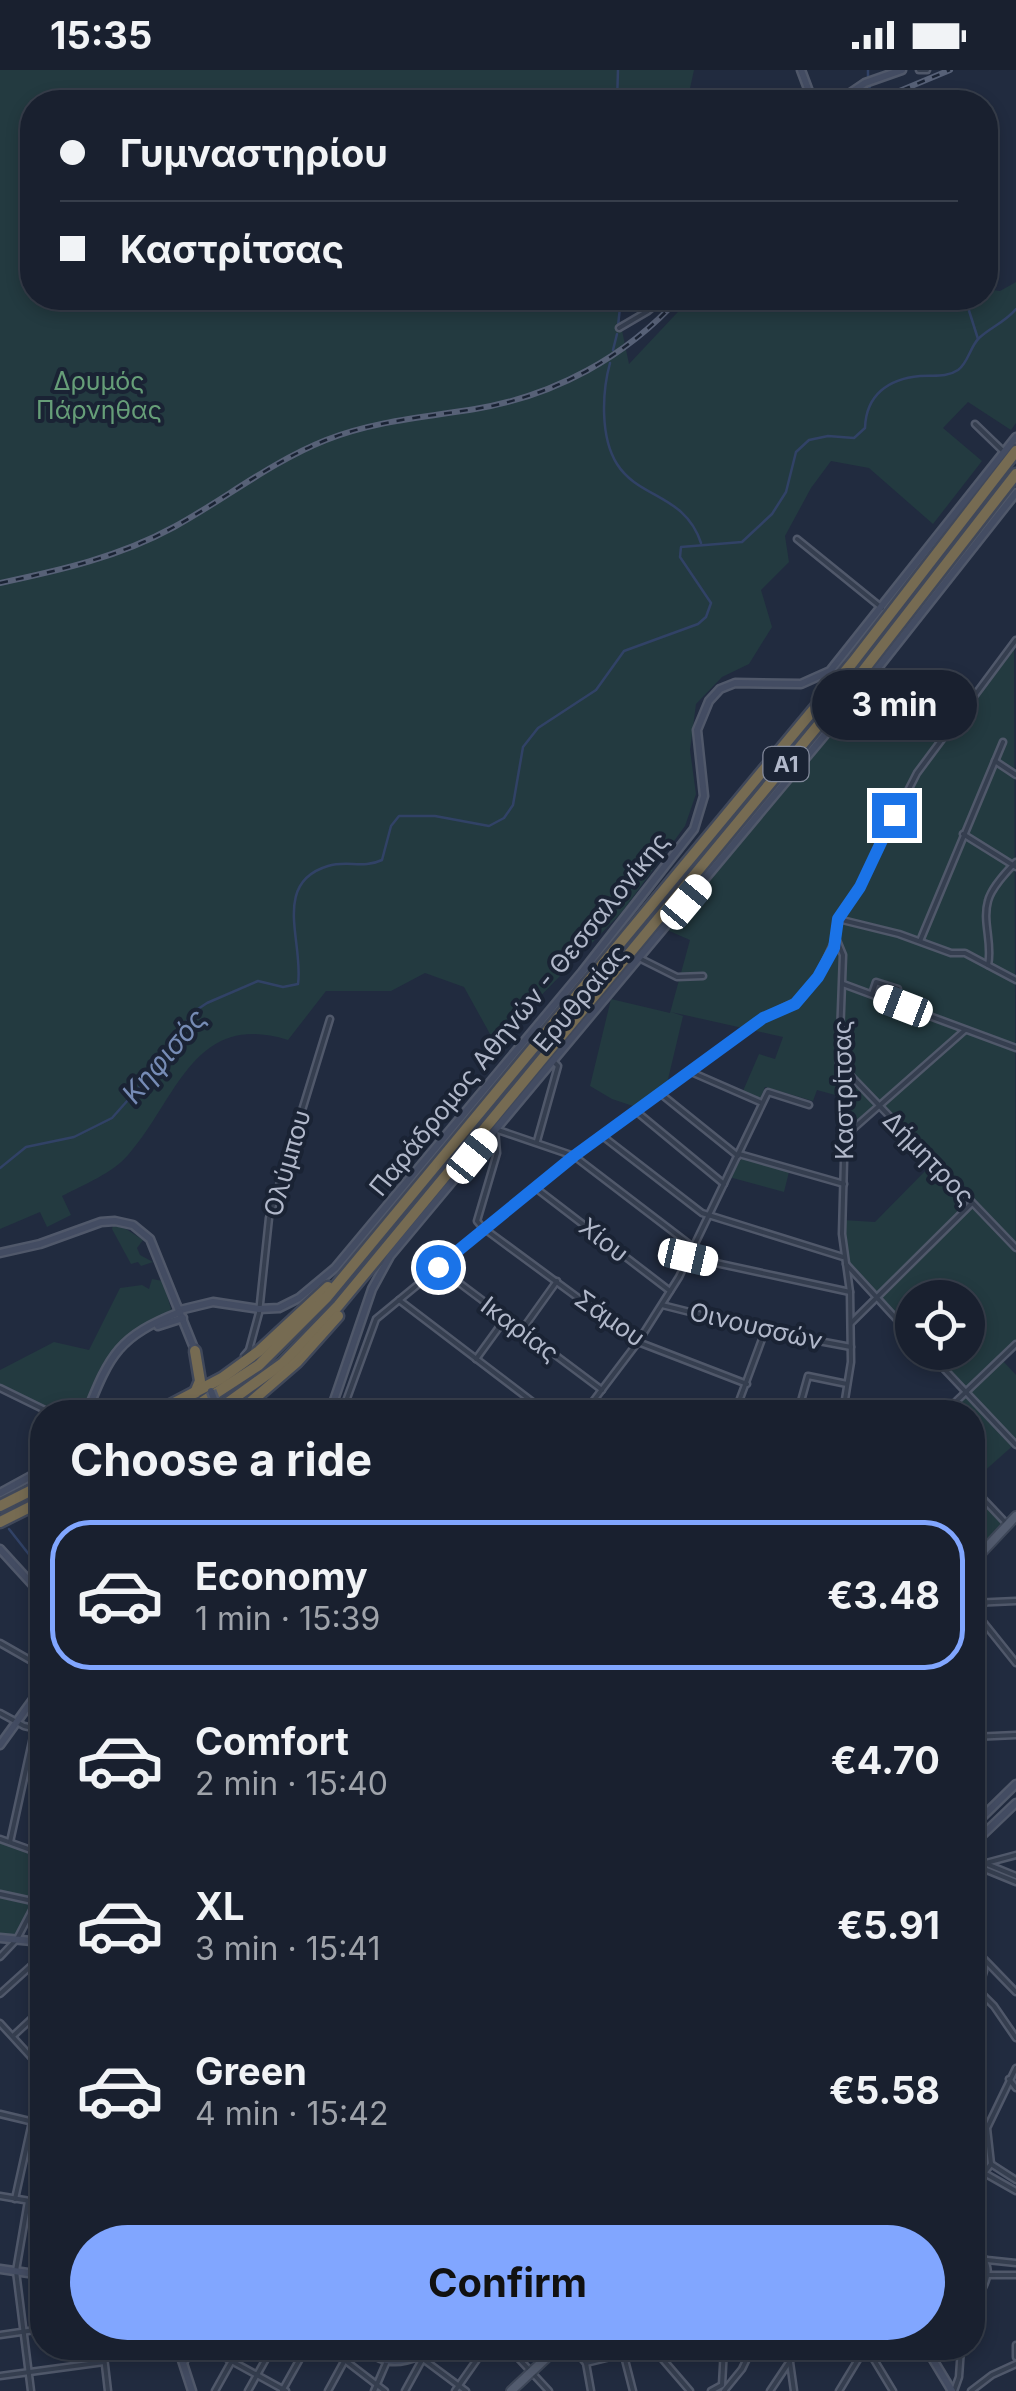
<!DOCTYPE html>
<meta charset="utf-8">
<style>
:root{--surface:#19202f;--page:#222837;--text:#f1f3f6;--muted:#9fa3aa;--line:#373e4b;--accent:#81a6ff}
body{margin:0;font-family:Inter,sans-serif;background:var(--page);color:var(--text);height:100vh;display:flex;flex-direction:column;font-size:38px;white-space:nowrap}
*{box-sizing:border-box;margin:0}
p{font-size:32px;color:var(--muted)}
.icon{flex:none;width:55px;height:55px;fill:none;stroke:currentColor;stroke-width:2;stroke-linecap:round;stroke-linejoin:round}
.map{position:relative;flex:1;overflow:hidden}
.drawer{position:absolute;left:30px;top:1330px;width:955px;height:960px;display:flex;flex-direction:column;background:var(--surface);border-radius:40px;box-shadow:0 5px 15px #0003,0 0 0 2px var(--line)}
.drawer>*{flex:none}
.guide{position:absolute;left:20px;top:20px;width:978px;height:220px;border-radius:40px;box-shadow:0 5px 15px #0003,0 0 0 2px var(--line);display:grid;align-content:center;height:220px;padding:0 40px;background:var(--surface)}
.tools{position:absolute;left:895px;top:1210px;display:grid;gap:20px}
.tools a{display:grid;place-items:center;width:90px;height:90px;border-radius:50%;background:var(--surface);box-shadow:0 5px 15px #0003,0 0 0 2px var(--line);font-size:50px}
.end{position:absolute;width:45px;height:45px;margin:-22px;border:12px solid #1a73e8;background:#fff;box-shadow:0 0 0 5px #fff}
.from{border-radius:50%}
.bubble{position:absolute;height:70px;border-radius:35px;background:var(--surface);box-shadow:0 5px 15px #0003,0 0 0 2px var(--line);font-size:32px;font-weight:700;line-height:70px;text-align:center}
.car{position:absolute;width:30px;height:60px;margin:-30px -15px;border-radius:12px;box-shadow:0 0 8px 2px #0007;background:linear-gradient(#fff 24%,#345 0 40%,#fff 0 76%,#345 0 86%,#fff 0)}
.guide b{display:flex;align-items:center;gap:35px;height:95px;font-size:38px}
.guide b+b{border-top:2px solid var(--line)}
.guide i{width:25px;height:25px;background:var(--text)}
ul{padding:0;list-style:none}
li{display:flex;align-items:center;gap:30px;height:150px;margin:0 20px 15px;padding:0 20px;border:5px solid transparent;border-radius:40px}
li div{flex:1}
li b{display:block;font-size:38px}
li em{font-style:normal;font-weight:700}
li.current{border-color:var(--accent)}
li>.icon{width:90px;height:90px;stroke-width:1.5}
h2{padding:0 40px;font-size:45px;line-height:120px}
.primary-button{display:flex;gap:20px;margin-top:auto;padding:20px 40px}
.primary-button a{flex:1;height:115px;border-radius:60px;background:var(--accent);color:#111;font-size:40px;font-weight:700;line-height:115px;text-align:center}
.status{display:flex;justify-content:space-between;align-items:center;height:70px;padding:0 50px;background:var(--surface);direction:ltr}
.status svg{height:28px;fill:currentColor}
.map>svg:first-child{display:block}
.green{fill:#233a40}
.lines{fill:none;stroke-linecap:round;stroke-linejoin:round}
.stream{stroke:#314266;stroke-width:2.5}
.street-casing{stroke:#50586a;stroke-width:9}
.secondary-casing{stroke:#50586a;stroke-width:11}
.primary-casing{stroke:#3e4758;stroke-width:12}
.highway-casing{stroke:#40485a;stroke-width:15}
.street{stroke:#353e4f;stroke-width:4}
.secondary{stroke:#434c62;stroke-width:6}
.primary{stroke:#535c6f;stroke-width:8}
.highway{stroke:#766b52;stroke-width:10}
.rail-casing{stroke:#576177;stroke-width:6}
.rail{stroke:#1a2334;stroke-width:2.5;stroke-dasharray:8;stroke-linecap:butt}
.secondary-bridge-casing{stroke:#50586a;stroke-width:11;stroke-linecap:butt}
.secondary-bridge{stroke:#434c62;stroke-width:6}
.route{stroke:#1a73e8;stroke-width:12}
.labels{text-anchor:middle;stroke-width:8;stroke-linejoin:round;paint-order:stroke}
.shield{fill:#1a2334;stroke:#848b9d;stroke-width:2.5}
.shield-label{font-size:22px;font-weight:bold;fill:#b1b8ca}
.park-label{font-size:25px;fill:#669e78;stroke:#1a2334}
.street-label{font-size:25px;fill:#b1b8ca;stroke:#1a2334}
.water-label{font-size:28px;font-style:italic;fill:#768bb5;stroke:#1a2334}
</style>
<div class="status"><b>15:35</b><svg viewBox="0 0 49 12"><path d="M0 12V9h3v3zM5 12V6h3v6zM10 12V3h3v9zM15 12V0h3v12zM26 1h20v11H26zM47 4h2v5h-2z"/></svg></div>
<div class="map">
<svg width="1016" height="2321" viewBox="0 0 1016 2321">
<rect width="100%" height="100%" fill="#212b3f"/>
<!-- green -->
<g class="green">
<path d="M0,0H694L687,32H32V228H626L618,241L629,294L691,228H985V219L1000,221L1016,212V353L1011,360L968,332L943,358L982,391L933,454L869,398L831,391L811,418L785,466L789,492L761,520L772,557L749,594L722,607L696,634L690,680L696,724L685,756L622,842L495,973L464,917L425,903L391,921H326L288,970C193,940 177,1030 128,1085C113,1103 83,1115 62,1126L71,1145L47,1157L40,1142L0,1159Z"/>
<path d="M1016,391L859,597L317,1251L263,1302L200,1342L278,1287L331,1232L857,596Z"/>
<path d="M1014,574L1016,1272L965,1322L928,1283L968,1282V1228H912V1266L843,1187V1150L875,1152L932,1094L880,1037L845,1066L846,1028L817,1020L813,1031L765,1017L760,1029L743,1021L759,984L775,989L783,967L671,942L683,946L665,1022L642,1039L612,1029L590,1016L611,929L670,943L690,870L667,860L868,614L942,671Z"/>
<path d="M742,1088L789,1102L784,1122L729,1107Z"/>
<path d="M113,1155L126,1159L143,1170L137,1178L140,1185L153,1192L141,1196L138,1192L131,1194L112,1159Z"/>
<path d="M152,1209L163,1211L171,1239C162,1252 145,1256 132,1264C102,1283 94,1311 82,1342H53L0,1316V1300L54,1272L89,1280L120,1218L142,1215L149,1219Z"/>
<path d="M1002,1290L1016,1305V1373L973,1411L972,1342H946Z"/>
<path d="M975,1426L1002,1453L981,1476L973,1466Z"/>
<path d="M0,1771L42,1787L41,1819L37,1828L0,1820Z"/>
<path d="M0,1828L32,1835L16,1865L0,1864Z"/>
<path d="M973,2057L984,2060L989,2091L973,2116Z"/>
</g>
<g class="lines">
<!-- stream -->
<g class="stream">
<path d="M868,0V6"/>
<path d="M869,16L873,27"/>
<path d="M617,32L618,0"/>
<path d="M965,228L978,269"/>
<path d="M618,256L621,228"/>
<path d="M613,280L617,264"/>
<path d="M610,293C602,322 600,367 617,394C639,429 685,424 701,473"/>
<path d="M0,1098L26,1077L74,1067L112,1048L160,994L192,943L207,933L258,911L283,917L298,914C304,873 271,813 328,796C347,790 363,799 382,790L391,756L399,746H435L489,756L504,748L513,735L523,677L538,658L596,620L624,581L698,554L706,547L711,533L680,487L681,477L742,472L772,444L786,422L796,382L809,370L828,366L854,368L865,358C866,325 888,309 920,306C934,305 946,308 958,300C968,293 970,277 979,268C991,257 1005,252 1016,239"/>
<path d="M9,1459L42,1501"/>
</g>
<defs>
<g id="street">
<path d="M919,0H927"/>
<path d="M619,258L648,241L664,228"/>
<path d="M975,354L1004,382"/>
<path d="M797,469L882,538"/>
<path d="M995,691L1016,705"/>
<path d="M963,764L1016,797"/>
<path d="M838,849L899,864L951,883H965L1016,910"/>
<path d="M920,871L1003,672"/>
<path d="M639,888L677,907L703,906"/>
<path d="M988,895C993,874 982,852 988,831C991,819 1007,801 1016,792"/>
<path d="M843,914L1016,978"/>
<path d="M872,924L876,912L898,919"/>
<path d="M841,1001L850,1005L1016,1178"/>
<path d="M691,1002L762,1033"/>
<path d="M661,1024L738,1086"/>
<path d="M637,1042L724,1114"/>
<path d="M845,1066L965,960"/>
<path d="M605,1068L702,1143L843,1187"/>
<path d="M537,1071L558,996L553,991"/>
<path d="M739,1084L844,1114"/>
<path d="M537,1119L670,1221"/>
<path d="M693,1177L574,1086L495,1059L497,1083L477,1151L482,1157L638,1272L747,1314"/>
<path d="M688,1187L850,1222"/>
<path d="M846,1194L912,1266"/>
<path d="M438,1197L602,1320"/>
<path d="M399,1230L546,1342"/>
<path d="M662,1235L765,1261L851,1277"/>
<path d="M851,1253L972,1133"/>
<path d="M522,1260L557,1211"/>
<path d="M928,1282L1016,1375"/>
<path d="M244,1286L249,1280L259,1243L269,1148L330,949"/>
<path d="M476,1289L505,1249"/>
<path d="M0,1318L49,1342"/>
<path d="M342,1342L376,1249L574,1086L763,948L801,929L818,907L836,868"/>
<path d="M585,1342L638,1272L679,1207L768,1022L809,1035"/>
<path d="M735,1342L765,1261"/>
<path d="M798,1342L808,1306L847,1314"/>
<path d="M843,1342L851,1292L850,1222L842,1164L846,1017L839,994L843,885L836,868L838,849L859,817L917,703L1016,570"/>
<path d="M945,1342L1016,1274"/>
<path d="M972,1417L1007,1454"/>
<path d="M972,1533L1016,1531"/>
<path d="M972,1538L1016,1593"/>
<path d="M0,1573L42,1597"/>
<path d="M0,1643L24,1656L42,1660"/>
<path d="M972,1667L1016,1665"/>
<path d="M0,1769L42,1784"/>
<path d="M10,1772L35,1658"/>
<path d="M972,1788L1016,1806"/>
<path d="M986,1793L1016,1785"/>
<path d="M972,1794L1016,1812"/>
<path d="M0,1824L37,1832"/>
<path d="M981,1886L1016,1922"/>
<path d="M0,1887L17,1869L42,1821"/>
<path d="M979,1921L994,1936L1016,1968"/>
<path d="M0,1924L42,1886"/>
<path d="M0,1953L42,1999"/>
<path d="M13,1966L42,1939"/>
<path d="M1009,2009L1016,2018"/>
<path d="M0,2044L42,2054"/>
<path d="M991,2094L1016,2110"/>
<path d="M972,2096V2103"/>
<path d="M986,2104L1016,2121"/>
<path d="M972,2119L991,2094L987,2058L1016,1998"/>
<path d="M0,2126L42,2133"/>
<path d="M15,2129L42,2007"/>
<path d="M28,2131L16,2201L31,2321"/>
<path d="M972,2171C998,2203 987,2206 972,2241"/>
<path d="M972,2189L975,2175"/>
<path d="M987,2190L1016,2193"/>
<path d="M988,2205H1016"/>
<path d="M972,2206H977L978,2221"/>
<path d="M0,2265L42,2259"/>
<path d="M1016,2275V2287"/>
<path d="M103,2278L108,2321"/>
<path d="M139,2278L140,2285"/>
<path d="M208,2278L286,2321"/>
<path d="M329,2278L385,2321"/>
<path d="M509,2278L549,2321"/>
<path d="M573,2278L586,2293L591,2321"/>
<path d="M622,2278L633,2321"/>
<path d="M653,2278L690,2321"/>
<path d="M788,2278L794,2321"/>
<path d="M867,2278L893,2321"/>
<path d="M423,2289L466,2321"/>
<path d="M185,2291L192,2278"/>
<path d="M586,2293L623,2284"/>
<path d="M0,2306L104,2292"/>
<path d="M215,2321L239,2278"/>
<path d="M248,2321L272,2278"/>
<path d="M282,2321L306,2278"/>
<path d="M328,2321L346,2288"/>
<path d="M374,2321L387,2291"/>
<path d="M405,2321L422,2290"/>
<path d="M455,2321L485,2278"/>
<path d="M711,2321L722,2315L724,2278"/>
<path d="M724,2321L742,2299L752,2278"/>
<path d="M770,2321L790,2291L795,2278"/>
<path d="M839,2321L865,2278"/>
<path d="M954,2321L959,2307L961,2278"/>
<path d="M971,2321L992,2305L1016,2294"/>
</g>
<g id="secondary">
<path d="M801,0L813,32"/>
<path d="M837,32L865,13L902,0"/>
<path d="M0,1183L40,1174L101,1152L115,1151L133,1155L150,1169L196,1283"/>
<path d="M180,1240L213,1232L259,1239L279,1238L299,1228L335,1198L582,902L694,759L704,726L697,660L709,631L720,619L735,613L801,614L830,601L1016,367"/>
<path d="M158,1256L183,1248"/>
<path d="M87,1342C110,1284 119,1266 180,1242"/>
<path d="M330,1342L372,1219L390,1186L829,660L1016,423"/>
<path d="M0,1423L42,1400"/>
<path d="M0,1479L42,1525"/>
<path d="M0,1675L42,1617"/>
<path d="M972,1757L1016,1714"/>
<path d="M972,1775L1016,1733"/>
<path d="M972,1851L983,1901L972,1938"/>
<path d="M0,1868L42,1872"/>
<path d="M0,2199L42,2205"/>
<path d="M178,2278L192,2321"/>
<path d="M366,2278C392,2303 413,2286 443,2278"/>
<path d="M926,2278L952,2321"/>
</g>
<g id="primary">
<path d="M972,1493L1016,1446"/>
<path d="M972,1511L982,1533"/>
<path d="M511,2321L557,2278"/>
</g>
<g id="highway">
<path d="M195,1323L200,1311L195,1281"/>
<path d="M157,1342L222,1308L259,1281L328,1217"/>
<path d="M187,1342L259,1295L326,1228L853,592L1016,381"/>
<path d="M215,1342L283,1293L338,1236L863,601L1016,404"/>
<path d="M239,1342L297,1292L338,1246"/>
<path d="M0,1436L42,1415"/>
<path d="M0,1452L42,1431"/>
</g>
</defs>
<!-- street casing -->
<use href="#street" class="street-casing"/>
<!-- secondary casing -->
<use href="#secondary" class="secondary-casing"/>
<!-- primary casing -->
<use href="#primary" class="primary-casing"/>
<!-- highway casing -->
<use href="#highway" class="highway-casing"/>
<!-- street -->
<use href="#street" class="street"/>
<!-- secondary -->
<use href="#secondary" class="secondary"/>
<!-- primary -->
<use href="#primary" class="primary"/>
<!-- highway -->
<use href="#highway" class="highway"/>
<defs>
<g id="rail">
<path d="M873,32L950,0"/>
<path d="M0,513C61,500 119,487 174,457C225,429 271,392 326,370C374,351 425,347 475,339C554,326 626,287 679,228"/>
</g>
</defs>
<!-- rail casing -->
<use href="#rail" class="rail-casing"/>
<!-- rail -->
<use href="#rail" class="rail"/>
<defs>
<path id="secondary-bridge" d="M211,1321L219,1342"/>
</defs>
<!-- secondary-bridge casing -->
<use href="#secondary-bridge" class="secondary-bridge-casing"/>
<!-- secondary-bridge -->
<use href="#secondary-bridge" class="secondary-bridge"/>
</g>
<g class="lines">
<!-- route -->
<path class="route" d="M438,1197L574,1086L763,948L795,934L818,907L834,878L838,849L860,817L894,745"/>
</g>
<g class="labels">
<!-- shield labels -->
<rect class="shield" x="763.5" y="677" width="45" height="34" rx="8"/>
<g class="shield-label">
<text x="786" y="702">Α1</text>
</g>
<!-- park labels -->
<g class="park-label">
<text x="99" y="320">Δρυμός<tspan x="99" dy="29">Πάρνηθας</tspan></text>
</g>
<!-- street labels -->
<g class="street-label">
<text transform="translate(580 928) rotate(-50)" y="9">Ερυθραίας</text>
<text transform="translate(519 944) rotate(-51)" y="9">Παράδρομος Αθηνών - Θεσσαλονίκης</text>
<text transform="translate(843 1020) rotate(-91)" y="9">Καστρίτσας</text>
<text transform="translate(929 1088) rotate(46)" y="9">Δήμητρος</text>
<text transform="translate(287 1093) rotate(-74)" y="9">Ολύμπου</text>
<text transform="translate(604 1170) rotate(38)" y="9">Χίου</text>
<text transform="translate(610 1248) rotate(35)" y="9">Σάμου</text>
<text transform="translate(756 1256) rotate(13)" y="9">Οινουσσών</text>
<text transform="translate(520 1259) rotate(37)" y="9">Ικαρίας</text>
</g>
<!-- water labels -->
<g class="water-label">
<text transform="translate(164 986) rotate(-50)" y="10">Κηφισός</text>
</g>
</g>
</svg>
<div class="tools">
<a><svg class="icon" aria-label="locate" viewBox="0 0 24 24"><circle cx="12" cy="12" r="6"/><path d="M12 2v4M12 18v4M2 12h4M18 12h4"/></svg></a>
</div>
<i class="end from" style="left:438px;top:1197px"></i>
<i class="end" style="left:894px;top:745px"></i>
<div class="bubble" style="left:812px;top:600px;width:165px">3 min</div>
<i class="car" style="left:686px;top:832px;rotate:40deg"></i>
<i class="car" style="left:903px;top:936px;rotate:291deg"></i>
<i class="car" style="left:472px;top:1086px;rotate:39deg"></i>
<i class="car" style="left:688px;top:1187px;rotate:103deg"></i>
<div class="guide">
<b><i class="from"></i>Γυμναστηρίου</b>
<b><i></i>Καστρίτσας</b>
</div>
<section class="drawer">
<h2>Choose a ride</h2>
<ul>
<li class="current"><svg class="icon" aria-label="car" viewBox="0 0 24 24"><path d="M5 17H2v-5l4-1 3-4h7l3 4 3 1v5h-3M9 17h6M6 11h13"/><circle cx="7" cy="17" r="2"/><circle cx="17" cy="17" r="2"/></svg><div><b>Economy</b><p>1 min · 15:39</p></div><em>€3.48</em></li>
<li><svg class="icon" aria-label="car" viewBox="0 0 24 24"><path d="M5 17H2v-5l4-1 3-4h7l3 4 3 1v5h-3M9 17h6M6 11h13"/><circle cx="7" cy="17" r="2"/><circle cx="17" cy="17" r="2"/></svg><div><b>Comfort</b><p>2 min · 15:40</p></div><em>€4.70</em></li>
<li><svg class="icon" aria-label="car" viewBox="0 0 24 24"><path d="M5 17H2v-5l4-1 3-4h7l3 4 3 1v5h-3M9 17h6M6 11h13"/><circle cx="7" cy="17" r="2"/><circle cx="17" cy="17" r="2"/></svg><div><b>XL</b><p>3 min · 15:41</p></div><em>€5.91</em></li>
<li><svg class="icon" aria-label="car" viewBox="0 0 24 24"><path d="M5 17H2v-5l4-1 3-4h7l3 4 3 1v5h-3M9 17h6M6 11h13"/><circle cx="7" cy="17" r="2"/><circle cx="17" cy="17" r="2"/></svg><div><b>Green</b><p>4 min · 15:42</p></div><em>€5.58</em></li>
</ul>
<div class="primary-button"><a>Confirm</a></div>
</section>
</div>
